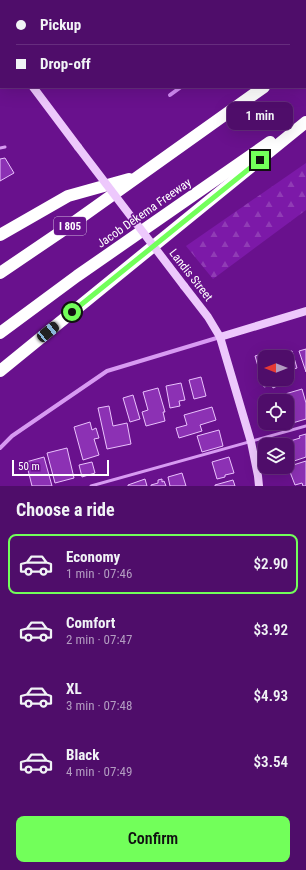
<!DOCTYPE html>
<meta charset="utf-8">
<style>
:root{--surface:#4f0d6a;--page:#551670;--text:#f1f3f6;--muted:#b39cc1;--line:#662d7e;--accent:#72ff5a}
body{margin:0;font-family:"Roboto Condensed",sans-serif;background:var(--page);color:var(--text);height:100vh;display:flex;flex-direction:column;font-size:15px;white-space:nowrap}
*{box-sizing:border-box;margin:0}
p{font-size:13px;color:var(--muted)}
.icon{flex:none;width:22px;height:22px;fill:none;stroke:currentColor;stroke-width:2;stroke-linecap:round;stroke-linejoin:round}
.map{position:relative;height:486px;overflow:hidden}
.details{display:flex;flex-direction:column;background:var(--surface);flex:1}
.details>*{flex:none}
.guide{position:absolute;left:0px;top:0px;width:306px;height:88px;box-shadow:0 4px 16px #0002,0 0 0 1px var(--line);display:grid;align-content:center;height:88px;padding:0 16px;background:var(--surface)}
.needle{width:26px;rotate:270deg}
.fabs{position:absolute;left:258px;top:350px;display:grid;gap:8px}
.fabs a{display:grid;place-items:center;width:36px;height:36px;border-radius:8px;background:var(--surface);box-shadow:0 4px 16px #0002,0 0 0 1px var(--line);font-size:20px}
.scale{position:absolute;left:12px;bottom:10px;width:97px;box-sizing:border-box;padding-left:4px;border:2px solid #fff;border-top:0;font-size:11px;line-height:14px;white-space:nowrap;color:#fff;-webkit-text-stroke:3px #69118d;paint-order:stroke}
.end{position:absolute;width:18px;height:18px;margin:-9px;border:5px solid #72ff5a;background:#111;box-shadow:0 0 0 2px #111}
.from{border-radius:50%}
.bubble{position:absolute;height:28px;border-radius:8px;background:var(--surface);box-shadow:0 4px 16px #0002,0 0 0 1px var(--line);font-size:13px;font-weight:600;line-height:28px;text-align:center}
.car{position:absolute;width:12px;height:24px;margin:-12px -6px;border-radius:5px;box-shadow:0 0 3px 1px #0007;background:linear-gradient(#222 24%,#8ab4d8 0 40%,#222 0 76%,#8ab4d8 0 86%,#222 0)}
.guide b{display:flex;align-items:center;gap:14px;height:38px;font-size:15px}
.guide b+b{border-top:1px solid var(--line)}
.guide i{width:10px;height:10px;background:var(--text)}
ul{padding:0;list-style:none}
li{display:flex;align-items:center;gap:12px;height:60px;margin:0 8px 6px;padding:0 8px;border:2px solid transparent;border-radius:8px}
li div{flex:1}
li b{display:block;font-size:15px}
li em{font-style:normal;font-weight:600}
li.current{border-color:var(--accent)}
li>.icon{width:36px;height:36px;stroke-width:1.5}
h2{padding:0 16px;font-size:18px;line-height:48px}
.action{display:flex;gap:8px;margin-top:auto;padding:8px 16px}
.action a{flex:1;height:46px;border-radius:8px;background:var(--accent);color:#111;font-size:16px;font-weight:600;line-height:46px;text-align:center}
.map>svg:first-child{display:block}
.forest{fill:url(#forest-firs)}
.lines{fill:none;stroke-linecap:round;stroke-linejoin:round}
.stream{stroke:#d38bf5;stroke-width:4}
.building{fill:#8c31b4;stroke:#eac1fd}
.lane{stroke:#d79af2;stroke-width:3}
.street{stroke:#d79af2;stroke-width:4}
.secondary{stroke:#edc8fc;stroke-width:8}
.highway{stroke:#fff;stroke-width:12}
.secondary-bridge{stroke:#edc8fc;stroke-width:8}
.route{stroke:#72ff5a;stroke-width:5}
.labels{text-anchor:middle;stroke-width:3;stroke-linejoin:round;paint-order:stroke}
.shield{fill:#69118d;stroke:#d2b8dd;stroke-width:1}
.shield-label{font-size:11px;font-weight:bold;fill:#fff}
.street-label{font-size:12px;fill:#fff;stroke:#69118d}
</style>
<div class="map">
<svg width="306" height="486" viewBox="0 0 306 486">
<defs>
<pattern id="forest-firs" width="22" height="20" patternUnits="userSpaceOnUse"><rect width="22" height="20" fill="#7c19a8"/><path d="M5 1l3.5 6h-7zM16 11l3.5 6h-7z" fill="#903cb5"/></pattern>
</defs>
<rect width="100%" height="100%" fill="#69118d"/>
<!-- forest -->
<path class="forest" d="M306,163V210L213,279L186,246Z"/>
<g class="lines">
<!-- stream -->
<path class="stream" d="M170,95L181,87"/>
</g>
<!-- building -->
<g class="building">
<path d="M5,158L14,173L0,181V159Z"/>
<path d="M306,349V372L299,351Z"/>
<path d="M272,351L273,356L292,351L297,368L290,370L289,366L287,367V357H265V379H278L279,385L273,388L272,385L264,387L255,356Z"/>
<path d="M201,377L206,396L194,399L189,380Z"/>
<path d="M181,383L185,400L179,401L180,406L170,408L166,386Z"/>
<path d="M158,388L165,412H163L165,421L146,426L142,412L148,410L143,392Z"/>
<path d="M302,389L306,403V419L289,424L287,416V401H276L275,397Z"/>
<path d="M133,395L140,419L130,422L123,398Z"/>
<path d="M109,406L113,426L127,423L131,444L107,449L98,408Z"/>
<path d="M212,407L216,420L200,425L202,431L179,438L176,428L187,425L184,415Z"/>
<path d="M90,422L92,430L96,428L99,438L94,439L99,455L83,460L74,427Z"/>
<path d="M219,430L223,446L202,452L197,436Z"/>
<path d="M306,434V457L288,463L287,445H284L287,444V442L300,438L299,436Z"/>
<path d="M67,448L74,478L55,483L47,453Z"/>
<path d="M44,457L52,486H32L26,462Z"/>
<path d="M229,457L234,473L225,475V477L217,479L212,462Z"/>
<path d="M306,461V486H303L302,483L295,485L290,472L292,471L290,466Z"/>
<path d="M92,462L95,473L82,477L79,465Z"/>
<path d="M182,473L186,486H170L168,477Z"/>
<path d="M145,479L147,486H128V485Z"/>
<path d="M162,479V482L164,481L166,486H151V485L158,483V480Z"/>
<path d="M233,480L235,486H215V485Z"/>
</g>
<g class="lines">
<!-- lane -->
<g class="lane">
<path d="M0,148L5,147"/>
<path d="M91,486L306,426"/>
</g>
<!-- street -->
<g class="street">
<path d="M106,0L107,1"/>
<path d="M0,36H1"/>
<path d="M0,448L12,436L107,371L220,337"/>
</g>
<!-- secondary -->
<g class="secondary">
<path d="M0,58L1,59"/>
<path d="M33,87L78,147"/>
<path d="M184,286L208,317L220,337L251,442L258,476L259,486"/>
<path d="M220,337L306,311"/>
</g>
<!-- highway -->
<g class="highway">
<path d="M305,58L306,57"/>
<path d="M0,235L68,196L129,179"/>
<path d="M0,273L59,233L264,87"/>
<path d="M0,333L77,276L270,142"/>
<path d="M0,371L306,122"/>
</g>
<!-- secondary-bridge -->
<path class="secondary-bridge" d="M78,147L184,286"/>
</g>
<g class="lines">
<!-- route -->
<path class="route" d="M72,312L260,160"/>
</g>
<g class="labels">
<!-- shield labels -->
<rect class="shield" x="54" y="217" width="32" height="18" rx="3"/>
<g class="shield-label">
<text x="70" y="230">I 805</text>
</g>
<!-- street labels -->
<g class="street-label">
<text transform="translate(144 213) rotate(-35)" y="4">Jacob Dekema Freeway</text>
<text transform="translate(191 275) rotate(52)" y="4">Landis Street</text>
</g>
</g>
</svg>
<div class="fabs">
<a><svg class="needle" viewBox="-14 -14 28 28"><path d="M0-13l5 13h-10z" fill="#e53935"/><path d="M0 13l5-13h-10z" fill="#b39cc1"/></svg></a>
<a><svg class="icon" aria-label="locate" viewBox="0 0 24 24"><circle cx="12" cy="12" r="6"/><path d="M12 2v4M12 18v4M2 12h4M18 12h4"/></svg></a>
<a><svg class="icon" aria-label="layers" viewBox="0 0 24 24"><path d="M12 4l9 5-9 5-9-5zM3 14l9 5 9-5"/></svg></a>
</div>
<div class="scale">50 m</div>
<i class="end from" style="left:72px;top:312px"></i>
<i class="end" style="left:260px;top:160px"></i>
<div class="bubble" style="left:227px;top:102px;width:66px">1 min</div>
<i class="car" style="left:48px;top:332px;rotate:51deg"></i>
<div class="guide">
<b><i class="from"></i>Pickup</b>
<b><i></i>Drop-off</b>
</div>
</div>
<section class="details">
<h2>Choose a ride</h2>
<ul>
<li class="current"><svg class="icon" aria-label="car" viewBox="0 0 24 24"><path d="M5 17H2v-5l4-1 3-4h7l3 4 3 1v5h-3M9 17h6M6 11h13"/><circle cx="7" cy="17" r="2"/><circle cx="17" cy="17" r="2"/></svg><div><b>Economy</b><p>1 min · 07:46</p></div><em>$2.90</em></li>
<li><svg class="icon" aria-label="car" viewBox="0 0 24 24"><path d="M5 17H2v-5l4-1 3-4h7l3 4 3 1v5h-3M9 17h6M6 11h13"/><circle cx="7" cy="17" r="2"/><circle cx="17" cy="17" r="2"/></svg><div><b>Comfort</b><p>2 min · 07:47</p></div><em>$3.92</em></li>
<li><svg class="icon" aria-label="car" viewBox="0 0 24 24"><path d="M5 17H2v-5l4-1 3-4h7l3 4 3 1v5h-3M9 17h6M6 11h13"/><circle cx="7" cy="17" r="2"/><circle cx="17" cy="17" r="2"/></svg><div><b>XL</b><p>3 min · 07:48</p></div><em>$4.93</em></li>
<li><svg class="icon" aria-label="car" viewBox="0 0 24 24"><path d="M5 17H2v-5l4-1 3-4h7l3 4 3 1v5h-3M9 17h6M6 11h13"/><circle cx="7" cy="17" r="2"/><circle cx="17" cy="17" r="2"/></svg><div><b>Black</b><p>4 min · 07:49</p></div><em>$3.54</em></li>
</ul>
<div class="action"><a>Confirm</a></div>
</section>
